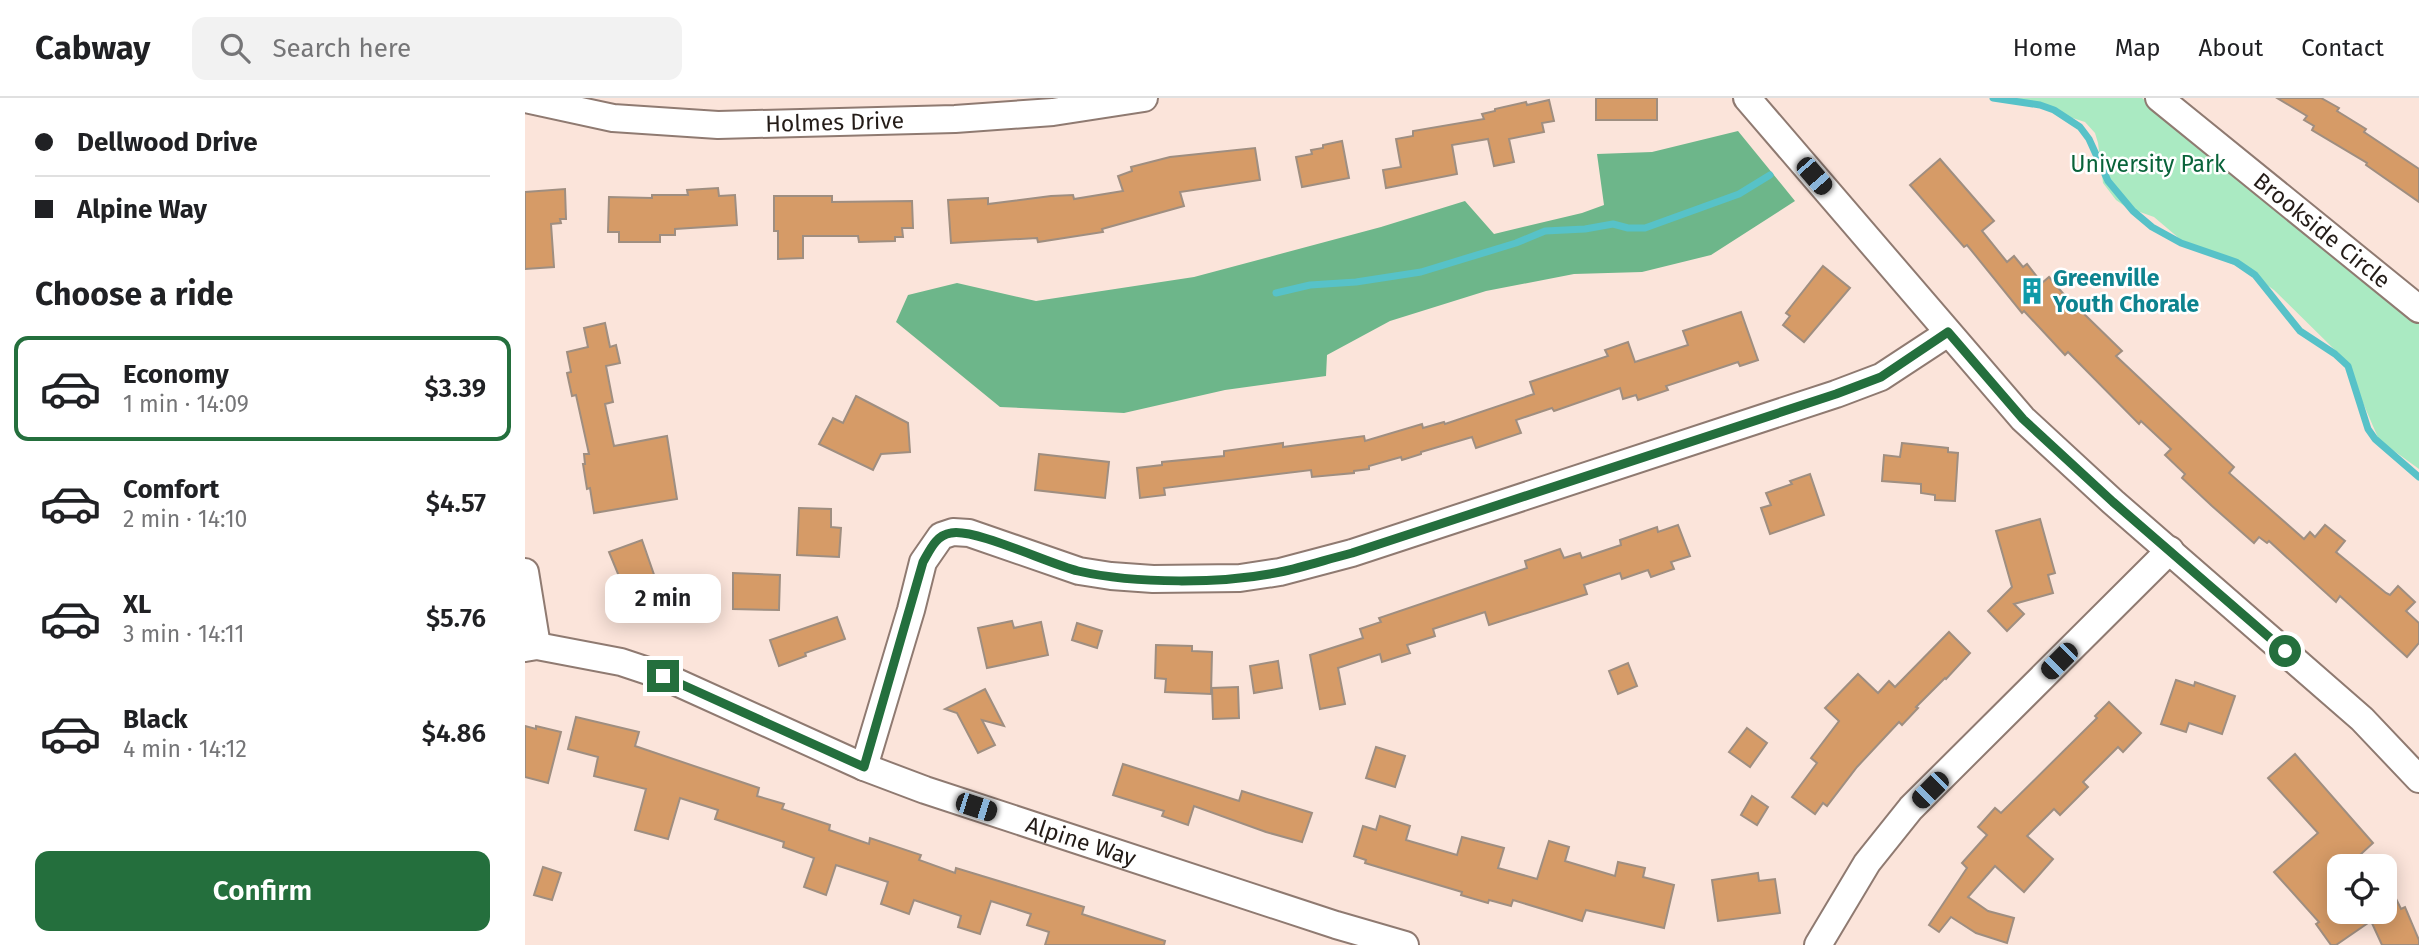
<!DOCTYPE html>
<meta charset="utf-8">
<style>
:root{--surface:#fff;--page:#f2f2f2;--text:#202124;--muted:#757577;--line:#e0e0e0;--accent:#246f3d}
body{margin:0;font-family:"Fira Sans",sans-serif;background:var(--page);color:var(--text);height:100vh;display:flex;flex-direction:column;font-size:26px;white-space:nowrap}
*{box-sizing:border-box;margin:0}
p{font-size:23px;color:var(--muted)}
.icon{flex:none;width:38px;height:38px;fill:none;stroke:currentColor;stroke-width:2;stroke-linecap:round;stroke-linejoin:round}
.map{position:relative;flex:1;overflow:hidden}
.panel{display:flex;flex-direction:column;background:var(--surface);width:525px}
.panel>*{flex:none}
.top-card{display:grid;align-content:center;height:154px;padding:0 35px;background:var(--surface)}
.buttons{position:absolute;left:1802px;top:756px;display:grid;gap:14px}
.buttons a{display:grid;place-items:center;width:70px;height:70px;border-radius:14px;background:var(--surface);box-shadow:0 4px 18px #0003;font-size:35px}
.end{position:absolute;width:32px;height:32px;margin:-16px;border:9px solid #246f3d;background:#fff;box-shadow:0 0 0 4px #fff}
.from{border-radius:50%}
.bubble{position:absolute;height:49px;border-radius:14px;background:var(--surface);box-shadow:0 4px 18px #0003;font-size:23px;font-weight:600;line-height:49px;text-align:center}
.car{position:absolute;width:21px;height:42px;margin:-21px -10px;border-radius:9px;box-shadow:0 0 5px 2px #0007;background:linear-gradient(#222 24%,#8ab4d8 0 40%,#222 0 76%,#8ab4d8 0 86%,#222 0)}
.top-card b{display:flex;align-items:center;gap:24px;height:66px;font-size:26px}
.top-card b+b{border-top:2px solid var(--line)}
.top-card i{width:18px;height:18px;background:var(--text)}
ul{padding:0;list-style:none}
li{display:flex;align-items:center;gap:21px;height:105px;margin:0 14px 10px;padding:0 21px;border:4px solid transparent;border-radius:14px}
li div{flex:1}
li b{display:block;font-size:26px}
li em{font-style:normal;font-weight:600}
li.active{border-color:var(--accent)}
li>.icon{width:63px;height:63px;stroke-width:1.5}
h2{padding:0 35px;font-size:32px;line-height:84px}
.primary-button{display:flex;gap:14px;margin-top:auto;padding:14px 35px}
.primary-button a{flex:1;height:80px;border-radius:14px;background:var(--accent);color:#fff;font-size:28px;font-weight:600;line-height:80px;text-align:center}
header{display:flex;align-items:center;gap:42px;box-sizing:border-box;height:98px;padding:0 35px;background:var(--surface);border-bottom:2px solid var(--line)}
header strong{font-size:33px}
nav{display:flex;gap:38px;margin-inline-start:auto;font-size:24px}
.search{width:490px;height:63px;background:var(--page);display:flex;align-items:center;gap:18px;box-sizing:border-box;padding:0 24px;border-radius:14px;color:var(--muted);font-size:26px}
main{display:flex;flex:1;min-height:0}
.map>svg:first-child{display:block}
.green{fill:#aaeac2}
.forest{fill:#6db68a}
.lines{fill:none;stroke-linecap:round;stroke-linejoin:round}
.stream{stroke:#57c2c8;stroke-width:7}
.building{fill:#d69b67;stroke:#9f8e80;stroke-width:2}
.minor-casing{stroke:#8f7a71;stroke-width:30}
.minor{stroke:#fff;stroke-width:26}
.route{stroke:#246f3d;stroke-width:9}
.labels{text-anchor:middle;stroke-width:5;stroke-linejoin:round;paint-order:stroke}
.street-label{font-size:23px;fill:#231b17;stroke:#fff}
.park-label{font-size:23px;fill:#09633a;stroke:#fff}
.culture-label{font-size:23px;font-weight:bold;fill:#0d838f;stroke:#fff;text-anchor:start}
</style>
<header>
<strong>Cabway</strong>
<div class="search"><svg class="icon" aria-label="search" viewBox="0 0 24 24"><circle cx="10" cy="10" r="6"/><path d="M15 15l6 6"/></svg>Search here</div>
<nav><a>Home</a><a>Map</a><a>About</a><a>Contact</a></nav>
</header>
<main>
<section class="panel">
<div class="top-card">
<b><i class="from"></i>Dellwood Drive</b>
<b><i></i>Alpine Way</b>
</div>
<h2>Choose a ride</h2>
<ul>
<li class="active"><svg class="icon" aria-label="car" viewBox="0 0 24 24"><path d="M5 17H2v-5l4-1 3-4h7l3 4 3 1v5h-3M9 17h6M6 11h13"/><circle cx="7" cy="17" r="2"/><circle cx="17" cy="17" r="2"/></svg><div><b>Economy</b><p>1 min · 14:09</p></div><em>$3.39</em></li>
<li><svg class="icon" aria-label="car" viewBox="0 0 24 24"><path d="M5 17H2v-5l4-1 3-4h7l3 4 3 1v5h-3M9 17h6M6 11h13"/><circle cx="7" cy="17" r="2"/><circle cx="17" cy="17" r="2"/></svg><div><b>Comfort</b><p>2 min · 14:10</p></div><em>$4.57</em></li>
<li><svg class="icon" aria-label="car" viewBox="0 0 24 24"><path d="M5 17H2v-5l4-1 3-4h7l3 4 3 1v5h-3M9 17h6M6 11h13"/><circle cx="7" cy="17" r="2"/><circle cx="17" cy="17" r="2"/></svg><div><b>XL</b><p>3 min · 14:11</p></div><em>$5.76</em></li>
<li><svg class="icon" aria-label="car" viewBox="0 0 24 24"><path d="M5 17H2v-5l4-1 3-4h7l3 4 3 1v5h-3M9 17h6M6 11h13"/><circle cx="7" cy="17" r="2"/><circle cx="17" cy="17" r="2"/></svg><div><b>Black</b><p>4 min · 14:12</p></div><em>$4.86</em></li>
</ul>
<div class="primary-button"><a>Confirm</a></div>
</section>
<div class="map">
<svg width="1894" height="847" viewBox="0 0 1894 847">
<rect width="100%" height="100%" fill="#fbe4da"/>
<!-- green -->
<path class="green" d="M1485,0H1617L1894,224V371L1854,342L1826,277L1813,255L1749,192L1721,172L1662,147L1629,119L1601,109L1591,102L1578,85L1573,45L1570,35L1560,24Z"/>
<!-- forest -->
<path class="forest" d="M1213,33L1270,103L1186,157L1117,174L1049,176L961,193L865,223L802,257L801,278L700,292L599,315L475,309L371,224L383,197L432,185L511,203L669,179L856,129L940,103L969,136L1057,115L1079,107L1072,56L1127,54Z"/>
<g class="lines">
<!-- stream -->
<g class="stream">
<path d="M1468,0L1515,7L1529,12L1555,29L1564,41L1583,83L1608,113L1627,129L1656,145L1711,164L1730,177L1775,233L1810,256L1823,268L1843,331L1850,341L1894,379"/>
<path d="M751,195L785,187L831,184L896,174L991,145L1020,133L1060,131L1088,126L1103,130H1120L1214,96L1245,77"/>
</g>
</g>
<!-- building -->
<g class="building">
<rect x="1071" y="0" width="61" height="22"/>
<path d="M1752,0H1796L1814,10L1812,13L1841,31L1839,34L1894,71V104L1841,67L1842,65L1787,32L1789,28L1779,22L1782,18Z"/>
<path d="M1024,2L1029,23L1017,25L1019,34L984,41L989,64L969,68L963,41L927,47L932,76L861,90L858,72L876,69L871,41L888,38V33L959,21L957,16L970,13V11L1001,4L1002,7Z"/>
<path d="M817,43L824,80L777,89L771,59L787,56L786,52L798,50V47Z"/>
<path d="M730,50L735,82L655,94L659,108L577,131L578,134L513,144L512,140L426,145L423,102L463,100V106L526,98L548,97L549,101L598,93L593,78L607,73L606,69L645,59Z"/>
<path d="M1415,61L1469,123L1457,133L1482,164L1489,158L1498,169L1502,166L1517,185L1524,179L1553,213L1555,212L1597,253L1591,258L1709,369L1704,375L1779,441L1785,434L1790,439L1800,427L1820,443L1811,454L1861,495L1865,497L1873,488L1890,504L1881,513L1894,525V545L1882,559L1815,498L1811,504L1744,443L1742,445L1734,439L1729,445L1687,408L1657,380L1660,376L1640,357L1646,351L1616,323L1614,326L1543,254L1540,257L1499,213L1497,215L1442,147L1439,149L1385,87Z"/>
<path d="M193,90L194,98L210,97L212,127L150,131V137H135V144H94V134H83L84,99L127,100V97H163L162,92Z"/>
<path d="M40,91L41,121H35L36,125L26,126L29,169L0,171V94Z"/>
<path d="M249,98H307V104L387,103L388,130H377L378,139H370V143L334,144L333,138H278V160L253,161V133H249Z"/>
<path d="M1298,168L1325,190L1279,244L1258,227L1265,218L1261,215Z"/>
<path d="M1216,214L1233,262L1215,268L1213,264L1141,288L1143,292L1113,302L1111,297L1098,301L1095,290L1029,313L1027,310L991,322L996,335L951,350L947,339L896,354V356L877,362L876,359L844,368V371L829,373V375L787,379L786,372L639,390L640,397L615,400L612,370L637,367V364L699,358V353L758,345V349L839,338L840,343L897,326L898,330L919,324L920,326L1009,296L1005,284L1083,258L1080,252L1103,244L1110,264L1163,247L1158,233Z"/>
<path d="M80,225L85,249L91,247L95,265L81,268L88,304L80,306L89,348L142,338L152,401L69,415L65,390L62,391L58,366H60L59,356H64L51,297L47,298L42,275L46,274L42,254L63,249L59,230Z"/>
<path d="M331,298L383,325L385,354L356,356L348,372L294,346L308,320L318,325Z"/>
<path d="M1377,345L1423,350V354L1433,355L1430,403L1410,402V397L1396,395V386L1357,383L1359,357L1375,359Z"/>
<path d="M514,356L584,364L580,400L510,392Z"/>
<path d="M1285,376L1299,417L1245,436L1236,410L1246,407L1241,395L1267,386L1265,383Z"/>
<path d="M274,410L306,411V429L316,430L314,459L272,457Z"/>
<path d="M1515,421L1530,475L1523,477L1528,495L1489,506L1499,516L1482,533L1463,513L1487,489L1471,433Z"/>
<path d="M1153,427L1165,458L1146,464L1149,471L1126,479L1123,472L1097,481L1095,475L1059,487L1062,496L964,527L960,514L908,531L910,538L882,547L885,555L857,564L855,556L813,570L820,606L795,611L785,557L838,540L835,531L856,524L854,520L1002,470L1000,463L1035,451L1039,460L1055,455L1057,460L1096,447L1095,442L1132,429L1133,434Z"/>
<path d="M117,442L135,494L130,496L134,508L116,514L112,502L105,505L84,454Z"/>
<path d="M208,475L255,477L254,512L208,511Z"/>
<path d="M312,519L320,541L280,555L281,558L254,568L245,542Z"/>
<path d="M487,523L489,530L516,524L523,557L462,570L453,530Z"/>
<path d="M552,525L577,533L572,550L547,542Z"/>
<path d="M1424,534L1445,555L1421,581L1420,580L1391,609L1393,610L1377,627L1374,624L1332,669L1302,708L1298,705L1290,716L1267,699L1292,665L1286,660L1314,623L1300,610L1333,576L1353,595L1364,583L1370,589Z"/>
<path d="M631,547L667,548V553L687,554L686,596L640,594L641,581L630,580Z"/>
<path d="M753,563L757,590L729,595L725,568Z"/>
<path d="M1103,565L1112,588L1093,596L1084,573Z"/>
<path d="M1651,582L1669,588L1670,584L1710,598L1697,636L1664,625L1661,634L1636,626Z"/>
<path d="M713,589L714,620L688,621L687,590Z"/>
<path d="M460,591L479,628L457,622L470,647L453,655L432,615L420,611Z"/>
<path d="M1584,604L1616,635L1598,654L1593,649L1558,684L1563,689L1535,717L1529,711L1502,738L1528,761L1499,794L1470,768L1443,799L1463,813L1489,820L1482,845L1451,835L1426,819L1414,834L1404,827L1442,770L1437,765L1462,737L1453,729L1470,710L1476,715L1572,620L1570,618Z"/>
<path d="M51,619L114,634L110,648L234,690L232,698L259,706L257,711L305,727L304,732L344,746L345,740L396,757L394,762L430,775L431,770L559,809L557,816L640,843L639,847H520L524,834L502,827L506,816L466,803L455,836L433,829L436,818L389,802L384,816L356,806L363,784L311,767L301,797L279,789L289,760L258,749L259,744L190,721L193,712L155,700L143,741L110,732L121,691L69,678L73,659L43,651Z"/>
<path d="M0,628L11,631V628L36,634L23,685L0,679Z"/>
<path d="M1222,630L1242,645L1225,669L1204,654Z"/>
<path d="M851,649L880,658L870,689L841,680Z"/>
<path d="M1770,656L1848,745L1823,768H1815V814H1860V778L1876,811L1880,809L1894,842V847H1857L1846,823L1811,847H1806L1791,826L1794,824L1749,774L1793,735L1743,680Z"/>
<path d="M598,666L714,703L717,693L787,715L777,744L741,734L669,708L663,727L637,718L639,713L588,697Z"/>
<path d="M1227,698L1243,709L1232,727L1216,717Z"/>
<path d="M855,718L885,728L881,742L932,757L937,739L979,750L973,770L1012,781L1024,743L1044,749L1040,763L1090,778L1093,764L1120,770L1118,779L1149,787L1139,830L1061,812L1057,823L988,802L986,808L964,802L963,805L936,797L937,794L840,765L841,762L829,758L838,728L851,732Z"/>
<path d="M18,769L36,775L27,802L9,797Z"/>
<path d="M1233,775L1234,783L1250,781L1255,815L1193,823L1187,782Z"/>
</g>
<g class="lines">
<defs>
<g id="minor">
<path d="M1222,0L1498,321L1588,404L1837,621L1894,681"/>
<path id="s1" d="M1634,0L1894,211"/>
<path id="s2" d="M0,1L88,20L193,27L430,21L528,14L619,0"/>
<path d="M0,474L12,548"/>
<path id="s3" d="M0,550L12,548L96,564L138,578L339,669L400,692L811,827L880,847"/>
<path d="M339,669L386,512L398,464L416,438L428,434L444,435L554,473L586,478L628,481L715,480L755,474L827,455L1311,296L1356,279L1423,235"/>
<path d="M1293,847L1342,765L1386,710L1645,452"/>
</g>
</defs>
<!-- minor casing -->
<use href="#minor" class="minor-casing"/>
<!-- minor -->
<use href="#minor" class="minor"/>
</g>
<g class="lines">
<!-- route -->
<path class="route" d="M138,578L339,669L398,464C405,452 411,437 426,435C450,430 524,466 553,473C610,486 698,486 755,474C779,469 803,461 827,455L1311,296L1356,279L1423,234L1498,321L1588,404L1760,553"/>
</g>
<!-- icons -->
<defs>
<symbol id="building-bare" viewBox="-9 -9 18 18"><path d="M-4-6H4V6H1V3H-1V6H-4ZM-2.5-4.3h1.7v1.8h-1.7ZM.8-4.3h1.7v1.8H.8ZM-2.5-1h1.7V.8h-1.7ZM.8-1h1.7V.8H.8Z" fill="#0f9aa8" stroke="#fff" stroke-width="2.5" paint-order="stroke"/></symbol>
</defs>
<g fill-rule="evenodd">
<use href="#building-bare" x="1488" y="174" width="38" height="38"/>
</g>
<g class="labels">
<!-- street labels -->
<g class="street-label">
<text dy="8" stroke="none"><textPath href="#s2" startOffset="312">Holmes Drive</textPath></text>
<text dy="8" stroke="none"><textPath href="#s1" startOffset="210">Brookside Circle</textPath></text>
<text dy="8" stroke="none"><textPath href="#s3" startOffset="592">Alpine Way</textPath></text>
</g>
<!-- park labels -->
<g class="park-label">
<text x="1623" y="74">University Park</text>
</g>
<!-- culture labels -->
<g class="culture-label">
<text x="1528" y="188">Greenville<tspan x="1528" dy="26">Youth Chorale</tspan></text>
</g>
</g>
</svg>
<div class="buttons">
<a><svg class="icon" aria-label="locate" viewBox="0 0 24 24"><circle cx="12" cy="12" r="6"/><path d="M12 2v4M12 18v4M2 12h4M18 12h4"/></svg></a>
</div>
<i class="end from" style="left:1760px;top:553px"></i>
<i class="end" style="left:138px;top:578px"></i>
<div class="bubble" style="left:80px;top:476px;width:116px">2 min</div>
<i class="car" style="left:1289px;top:78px;rotate:139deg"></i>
<i class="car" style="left:1534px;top:563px;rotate:225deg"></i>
<i class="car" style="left:1405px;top:692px;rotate:225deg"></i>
<i class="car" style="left:451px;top:709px;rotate:108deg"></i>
</div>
</main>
